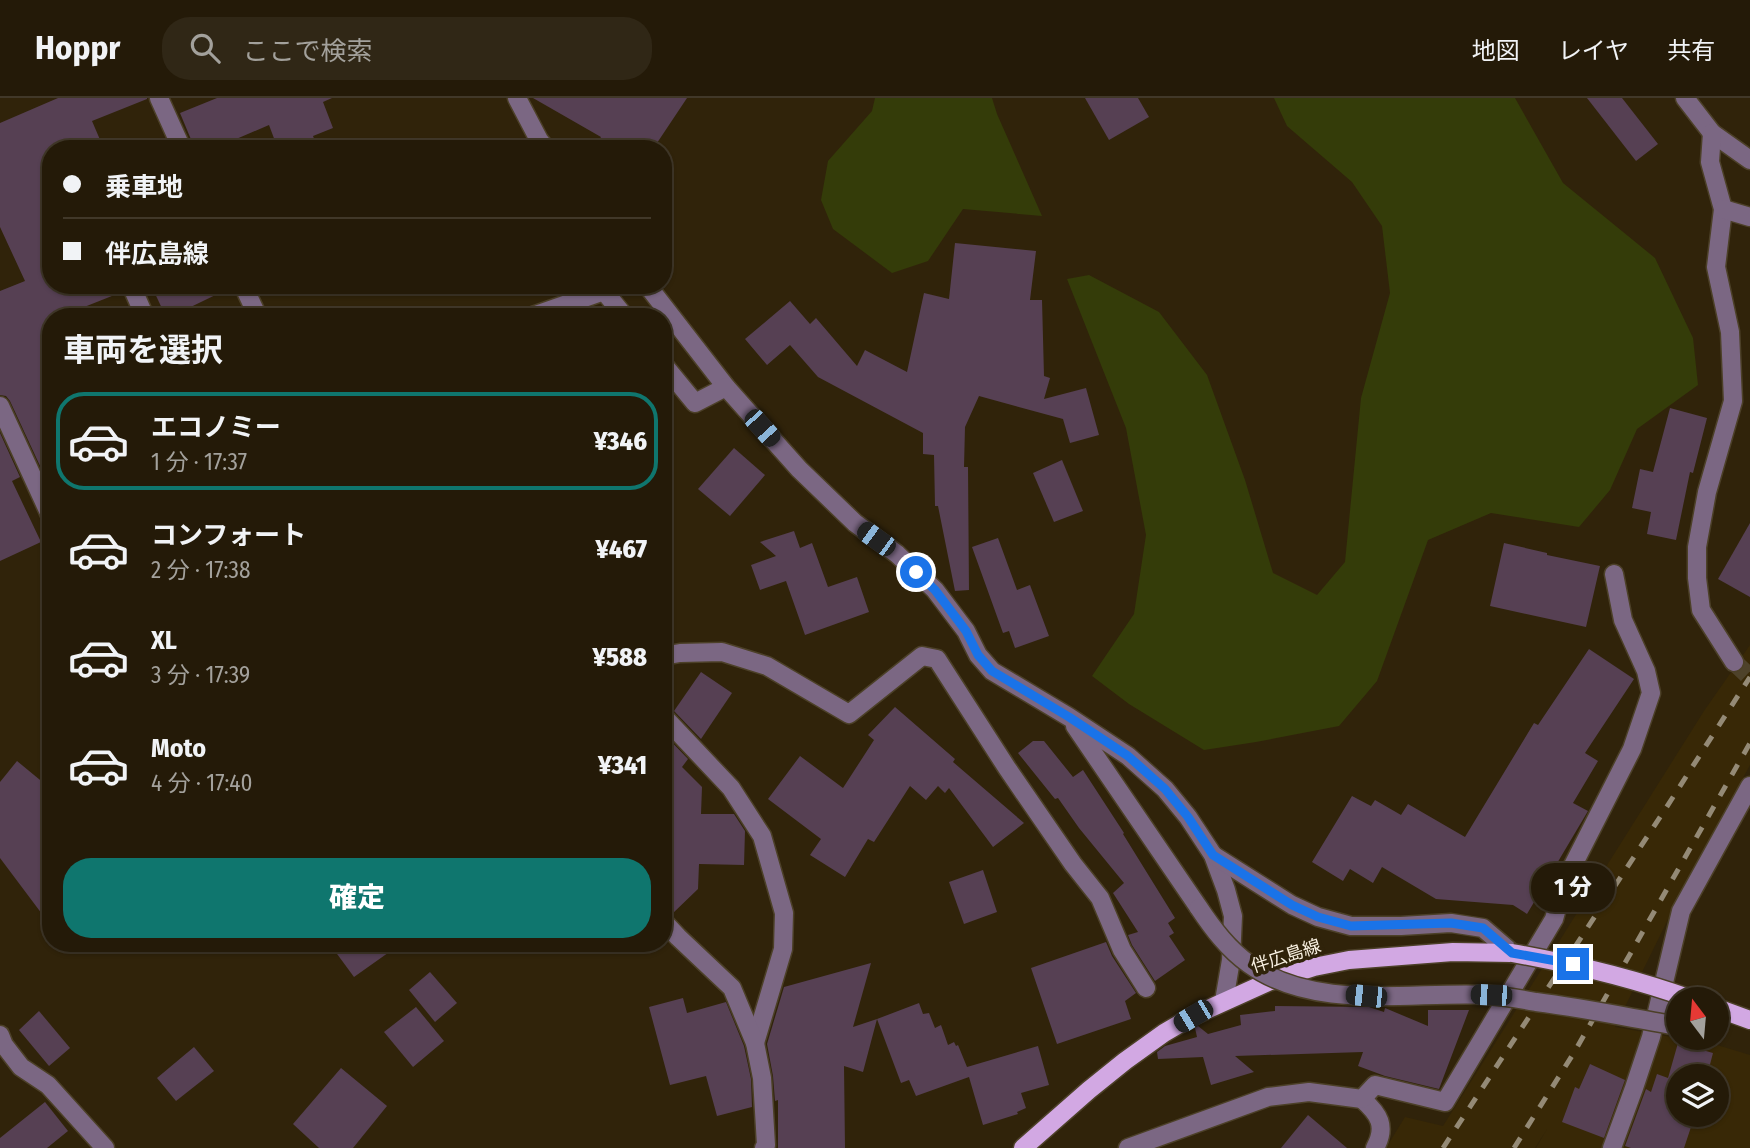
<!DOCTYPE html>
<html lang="ja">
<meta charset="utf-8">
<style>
:root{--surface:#241a08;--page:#302716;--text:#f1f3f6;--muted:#a3a19c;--line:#413829;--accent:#0f766e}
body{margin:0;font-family:"Fira Sans Condensed","Noto Sans JP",sans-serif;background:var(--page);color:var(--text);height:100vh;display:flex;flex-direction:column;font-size:26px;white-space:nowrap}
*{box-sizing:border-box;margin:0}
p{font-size:23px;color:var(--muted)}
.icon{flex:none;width:38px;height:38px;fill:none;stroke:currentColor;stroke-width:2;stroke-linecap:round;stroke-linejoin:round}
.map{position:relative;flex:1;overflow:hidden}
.sheet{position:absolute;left:42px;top:210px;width:630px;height:644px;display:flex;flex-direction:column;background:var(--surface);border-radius:28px;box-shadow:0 2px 5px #0004,0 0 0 2px var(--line)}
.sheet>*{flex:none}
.guide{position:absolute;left:42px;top:42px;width:630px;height:154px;border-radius:28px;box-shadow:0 2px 5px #0004,0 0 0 2px var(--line);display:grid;align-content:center;height:154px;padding:0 21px;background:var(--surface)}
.needle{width:46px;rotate:344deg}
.tools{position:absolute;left:1666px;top:889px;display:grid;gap:14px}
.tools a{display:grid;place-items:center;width:63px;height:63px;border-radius:50%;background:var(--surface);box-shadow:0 2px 5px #0004,0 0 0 2px var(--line);font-size:35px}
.end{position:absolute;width:32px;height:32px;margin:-16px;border:9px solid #1a73e8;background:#fff;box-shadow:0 0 0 4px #fff}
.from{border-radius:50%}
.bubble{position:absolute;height:49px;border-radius:24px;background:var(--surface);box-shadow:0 2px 5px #0004,0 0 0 2px var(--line);font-size:23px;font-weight:800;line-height:49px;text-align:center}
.car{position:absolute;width:21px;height:42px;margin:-21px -10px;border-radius:9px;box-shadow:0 0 5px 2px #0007;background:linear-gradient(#222 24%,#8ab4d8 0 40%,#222 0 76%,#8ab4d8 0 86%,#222 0)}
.guide b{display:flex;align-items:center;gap:24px;height:66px;font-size:26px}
.guide b+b{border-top:2px solid var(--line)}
.guide i{width:18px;height:18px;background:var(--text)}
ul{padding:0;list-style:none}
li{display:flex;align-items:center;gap:21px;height:98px;margin:0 14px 10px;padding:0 7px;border:4px solid transparent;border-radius:28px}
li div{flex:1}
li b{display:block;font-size:26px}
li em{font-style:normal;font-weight:800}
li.current{border-color:var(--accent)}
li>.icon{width:63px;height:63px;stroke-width:1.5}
h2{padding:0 21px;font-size:32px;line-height:84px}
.action{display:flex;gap:14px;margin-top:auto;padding:14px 21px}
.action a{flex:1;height:80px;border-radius:28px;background:var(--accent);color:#fff;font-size:28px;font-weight:800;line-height:80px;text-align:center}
header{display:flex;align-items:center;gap:42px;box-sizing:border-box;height:98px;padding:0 35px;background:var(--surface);border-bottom:2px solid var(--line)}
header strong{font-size:33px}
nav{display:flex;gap:38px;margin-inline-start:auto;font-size:24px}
.search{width:490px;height:63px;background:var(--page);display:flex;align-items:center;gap:18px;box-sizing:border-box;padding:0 24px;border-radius:28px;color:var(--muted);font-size:26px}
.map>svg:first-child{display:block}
.built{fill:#382806;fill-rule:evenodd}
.green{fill:#343c09}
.building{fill:#564053}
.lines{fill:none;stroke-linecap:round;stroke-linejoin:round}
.minor-tunnel{stroke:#4e422a;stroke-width:18;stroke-dasharray:18 9;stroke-linecap:butt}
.minor-casing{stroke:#4c4028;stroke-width:21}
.major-casing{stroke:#4c4028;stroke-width:21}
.minor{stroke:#7b6783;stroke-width:18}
.major{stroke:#d2a8e3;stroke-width:18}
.rail{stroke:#948a76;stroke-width:5;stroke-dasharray:12 12;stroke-linecap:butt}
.minor-bridge-casing{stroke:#4c4028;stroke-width:21;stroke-linecap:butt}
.major-bridge-casing{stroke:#4c4028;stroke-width:21;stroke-linecap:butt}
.minor-bridge{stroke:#7b6783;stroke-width:18}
.major-bridge{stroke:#d2a8e3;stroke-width:18}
.route{stroke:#1a73e8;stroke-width:9}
.labels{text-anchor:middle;stroke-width:7;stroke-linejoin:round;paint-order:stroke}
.street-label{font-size:18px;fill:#f9f1e2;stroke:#30230a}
</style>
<header>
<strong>Hoppr</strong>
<div class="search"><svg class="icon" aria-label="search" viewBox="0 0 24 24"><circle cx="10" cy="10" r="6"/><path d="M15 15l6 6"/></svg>ここで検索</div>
<nav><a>地図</a><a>レイヤ</a><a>共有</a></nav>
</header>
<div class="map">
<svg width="1750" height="1050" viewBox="0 0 1750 1050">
<rect width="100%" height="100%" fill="#30230a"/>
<!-- built -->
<path class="built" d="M1750,547V667L1680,797L1615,929L1717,947L1750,957V1050H1536L1547,1031L1535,1050H1386L1405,1019L1443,1028L1704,613ZM1678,978H1717V1017H1678Z"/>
<!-- green -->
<g class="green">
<path d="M875,0H992L997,16L1042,118L963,111L928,163L892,175L833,131L821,102L828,63L872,13Z"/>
<path d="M1274,0H1515L1563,85L1655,160L1693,240L1698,287L1637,331L1610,392L1579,429L1491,415L1428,442L1377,583L1339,628L1256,644L1204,652L1129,606L1092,578L1134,516L1146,437L1126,330L1067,181L1089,177L1159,214L1207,277L1245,382L1273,475L1317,497L1345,464L1361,300L1390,195L1382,128L1352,84L1287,28Z"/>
</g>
<!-- building -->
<g class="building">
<path d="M58,0H147V1L92,23L104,51H51V187H120L122,194L59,219H51V366L41,370L10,303L6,298L0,297V193L25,183L0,129V25Z"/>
<path d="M217,0H332L323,4L333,30L313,38L318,51H278L269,27L213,51H195L180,15Z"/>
<path d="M533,0H687L653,51H593L601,39Z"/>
<path d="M1085,0H1138L1149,19L1109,42Z"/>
<path d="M1587,0H1622L1658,46L1636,63Z"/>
<path d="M955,145L1036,153L1030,202H1042L1044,278L1050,280L1044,301L1086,290L1099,337L1070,345L1063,321L979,298L965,329L964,369H968L969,492L955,493L938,408H935L934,357L923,356V335L818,279L790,247L767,267L745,241L790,203L810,226L816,220L857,268L865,252L907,274L924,195L949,201Z"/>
<path d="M151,187H232V189L170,219H166Z"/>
<path d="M1670,310L1707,320L1693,375L1690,374L1676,442L1647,436L1651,414L1632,410L1640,371L1653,374Z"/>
<path d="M0,335L20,379L12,383L41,444L0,463Z"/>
<path d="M734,350L765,377L730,418L698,391Z"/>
<path d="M1062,362L1083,413L1054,424L1033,375Z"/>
<path d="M1750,425V499L1718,481Z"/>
<path d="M794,433L800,450L812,445L828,489L857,479L869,514L805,537L786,483L760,492L751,467L776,458L760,444Z"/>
<path d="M998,440L1017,492L1030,487L1049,538L1015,550L1009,533L1003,535L972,449Z"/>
<path d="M1504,445L1547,455V457L1600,468L1586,529L1490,508Z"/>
<path d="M1589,551L1634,581L1585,655L1598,663L1573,705L1588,713L1527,816L1513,807L1436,801L1382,769L1373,785L1350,771L1343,783L1312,764L1352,698L1371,708L1375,702L1401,717L1408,706L1465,739L1534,625L1538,627Z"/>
<path d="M701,574L732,595L701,641L674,613Z"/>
<path d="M895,609L955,661L953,664L1024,725L993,749L949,690L945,695L938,688L926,702L910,688L874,744L868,741L845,779L810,757L821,741L768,701L800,658L843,690L874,642L868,637Z"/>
<path d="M663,635L688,661L682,669L702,689L701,716H734L745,733L744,767L699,766L698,791L672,816L669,814L670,783H663Z"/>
<path d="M1033,643H1044L1073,679L1083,672L1124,735L1123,736L1175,820L1168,825L1174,835L1169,838L1185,862L1155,883L1132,847L1128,837L1138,834L1113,795L1124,785L1079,730L1058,700L1055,701L1018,655Z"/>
<path d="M17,663L51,691V828L0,760V684Z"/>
<path d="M983,772L997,814L964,826L949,784Z"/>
<path d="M1106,844L1112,858L1136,895L1125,903L1131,921L1057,946L1031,870Z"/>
<path d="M329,845H402L354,879Z"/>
<path d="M871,865L853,929L877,921L863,974L844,968L845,1050H778V1002L775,1003L773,978L767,946L784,889Z"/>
<path d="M430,874L457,905L435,924L409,892Z"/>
<path d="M683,900L687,915L726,904L744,948L751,981L752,1009L717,1018L706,978L670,987L649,909Z"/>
<path d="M919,905L923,916L929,915L935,930L941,927L948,947L954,944L956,948L958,947L967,969L1038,948L1049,987L1021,995L1026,1010L1017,1014L1018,1016L983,1027L969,979L916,998L909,982L901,985L877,921Z"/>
<path d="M1275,908L1369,909L1384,914L1385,910L1428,928V912H1469L1439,991L1385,978L1358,968L1363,954L1235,958L1254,974L1211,987L1203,959L1158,961L1157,954L1165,948L1197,939L1195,930L1198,928L1208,936L1241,927L1240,917L1275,913Z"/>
<path d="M416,909L444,943L413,969L384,934Z"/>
<path d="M39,913L70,950L49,968L19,932Z"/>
<path d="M1678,945L1713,955L1707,978H1678V1017H1695L1684,1050H1631L1625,1048L1646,991L1651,994L1657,976L1668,980Z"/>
<path d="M194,949L214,973L176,1003L157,980Z"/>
<path d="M1590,966L1625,982L1604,1040L1562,1024L1575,989L1579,991Z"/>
<path d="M341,970L387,1008L353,1050H319L293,1026Z"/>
<path d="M45,1004L68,1033L47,1050H0V1040Z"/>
<path d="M1308,1017L1347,1050H1281Z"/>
</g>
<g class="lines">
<!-- minor-tunnel -->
<path class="minor-tunnel" d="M1734,564L1750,579"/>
<defs>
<g id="minor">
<path d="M159,0L182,51"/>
<path d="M517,0L539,42L546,51"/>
<path d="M1685,0L1712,35L1750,62"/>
<path d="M1712,35L1710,64L1723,111L1716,169L1730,234L1733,303L1707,394L1697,449V480L1701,512L1734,564"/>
<path d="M1723,111L1750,119"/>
<path d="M131,187L145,219"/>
<path d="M243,187L258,219"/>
<path d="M647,187L726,289L799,371L855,425L897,456L935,492L966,533L978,557L992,573L1069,619L1128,658L1165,691L1188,719L1213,757L1226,792L1233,818L1231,862L1224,903"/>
<path d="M530,219L604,193L625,219"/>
<path d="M663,266L695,305L726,289"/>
<path d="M0,308L51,419"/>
<path d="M663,558L680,555L722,554L767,568L849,616L922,558L937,561L1007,670L1073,766L1100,800L1122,852L1146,890"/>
<path d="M663,618L731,690L762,738L784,815L783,851L755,945"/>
<path d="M1075,628L1199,810"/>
<path d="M1213,757L1292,807L1318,819L1351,828H1401L1451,825L1483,830L1512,855"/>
<path d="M663,823L678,839L732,890L755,945L762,980L766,1047L764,1050"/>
<path d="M0,937L4,947L21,969L48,987L105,1050"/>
<path d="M1362,1001C1379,1016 1387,1028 1375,1050"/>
<path d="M1128,1050L1268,999L1309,994L1362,1001L1375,987L1445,1004L1554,821L1564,785L1632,651L1651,595L1646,573L1623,522L1614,476"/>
<path d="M1612,1050L1634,990L1651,939L1681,813L1750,688"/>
</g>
<g id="major">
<path d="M1717,910L1750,922"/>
<path d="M1023,1050L1089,992L1125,963L1164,935L1193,918L1268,884L1314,869L1349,862L1453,854L1512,855"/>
</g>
</defs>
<!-- minor casing -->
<use href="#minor" class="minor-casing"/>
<!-- major casing -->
<use href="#major" class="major-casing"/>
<!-- minor -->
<use href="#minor" class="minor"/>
<!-- major -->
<use href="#major" class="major"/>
<!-- rail -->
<g class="rail">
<path d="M1443,1050L1666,710L1750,579"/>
<path d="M1514,1050L1575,953L1750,645"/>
</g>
<defs>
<path id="minor-bridge" d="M1199,810C1213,831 1228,851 1249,866C1316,914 1411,893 1488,897C1504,898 1520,901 1536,904C1584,910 1631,920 1678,928"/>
<path id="major-bridge" d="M1512,855C1574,866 1632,880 1691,901"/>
</defs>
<!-- minor-bridge casing -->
<use href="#minor-bridge" class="minor-bridge-casing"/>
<!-- major-bridge casing -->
<use href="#major-bridge" class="major-bridge-casing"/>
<!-- minor-bridge -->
<use href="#minor-bridge" class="minor-bridge"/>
<!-- major-bridge -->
<use href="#major-bridge" class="major-bridge"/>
</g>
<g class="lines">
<!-- route -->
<path class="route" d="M916,474L935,492L966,533L978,557L992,573L1069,619L1128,658L1165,691L1188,719L1213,757L1292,807L1318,819L1351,828L1451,825L1483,830L1512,855L1573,866"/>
</g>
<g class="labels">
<!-- street labels -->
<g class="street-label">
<text transform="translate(1286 858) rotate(-18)" y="6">伴広島線</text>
</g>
</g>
</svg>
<div class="tools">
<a><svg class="needle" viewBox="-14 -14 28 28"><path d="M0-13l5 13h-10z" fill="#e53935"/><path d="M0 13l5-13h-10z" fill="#a3a19c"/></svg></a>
<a><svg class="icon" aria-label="layers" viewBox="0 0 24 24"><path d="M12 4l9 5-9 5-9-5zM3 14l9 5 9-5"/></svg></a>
</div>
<i class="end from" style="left:916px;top:474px"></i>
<i class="end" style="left:1573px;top:866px"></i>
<div class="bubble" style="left:1531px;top:765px;width:84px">1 分</div>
<i class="car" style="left:762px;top:330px;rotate:138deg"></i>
<i class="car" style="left:876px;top:441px;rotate:306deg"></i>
<i class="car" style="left:1491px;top:897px;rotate:272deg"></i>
<i class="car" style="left:1366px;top:898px;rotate:276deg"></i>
<i class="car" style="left:1193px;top:918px;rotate:239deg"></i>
<div class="guide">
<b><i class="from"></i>乗車地</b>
<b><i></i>伴広島線</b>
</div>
<section class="sheet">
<h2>車両を選択</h2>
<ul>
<li class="current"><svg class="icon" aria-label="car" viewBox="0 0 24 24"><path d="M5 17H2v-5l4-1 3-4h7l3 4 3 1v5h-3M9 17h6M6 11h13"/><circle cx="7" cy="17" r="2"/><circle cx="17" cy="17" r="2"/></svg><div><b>エコノミー</b><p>1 分 · 17:37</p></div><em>¥346</em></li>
<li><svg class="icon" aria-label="car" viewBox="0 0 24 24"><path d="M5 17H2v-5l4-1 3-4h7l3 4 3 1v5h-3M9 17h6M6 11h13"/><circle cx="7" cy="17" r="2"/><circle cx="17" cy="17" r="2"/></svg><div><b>コンフォート</b><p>2 分 · 17:38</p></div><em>¥467</em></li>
<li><svg class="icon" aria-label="car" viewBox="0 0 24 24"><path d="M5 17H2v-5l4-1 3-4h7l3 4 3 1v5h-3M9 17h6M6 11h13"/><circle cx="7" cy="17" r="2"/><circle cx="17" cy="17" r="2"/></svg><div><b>XL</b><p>3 分 · 17:39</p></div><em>¥588</em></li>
<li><svg class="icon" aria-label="car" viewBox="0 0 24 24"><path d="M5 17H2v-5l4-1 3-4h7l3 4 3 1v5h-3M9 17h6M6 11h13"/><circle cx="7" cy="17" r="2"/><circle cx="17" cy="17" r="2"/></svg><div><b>Moto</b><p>4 分 · 17:40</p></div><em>¥341</em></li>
</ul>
<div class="action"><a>確定</a></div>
</section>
</div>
